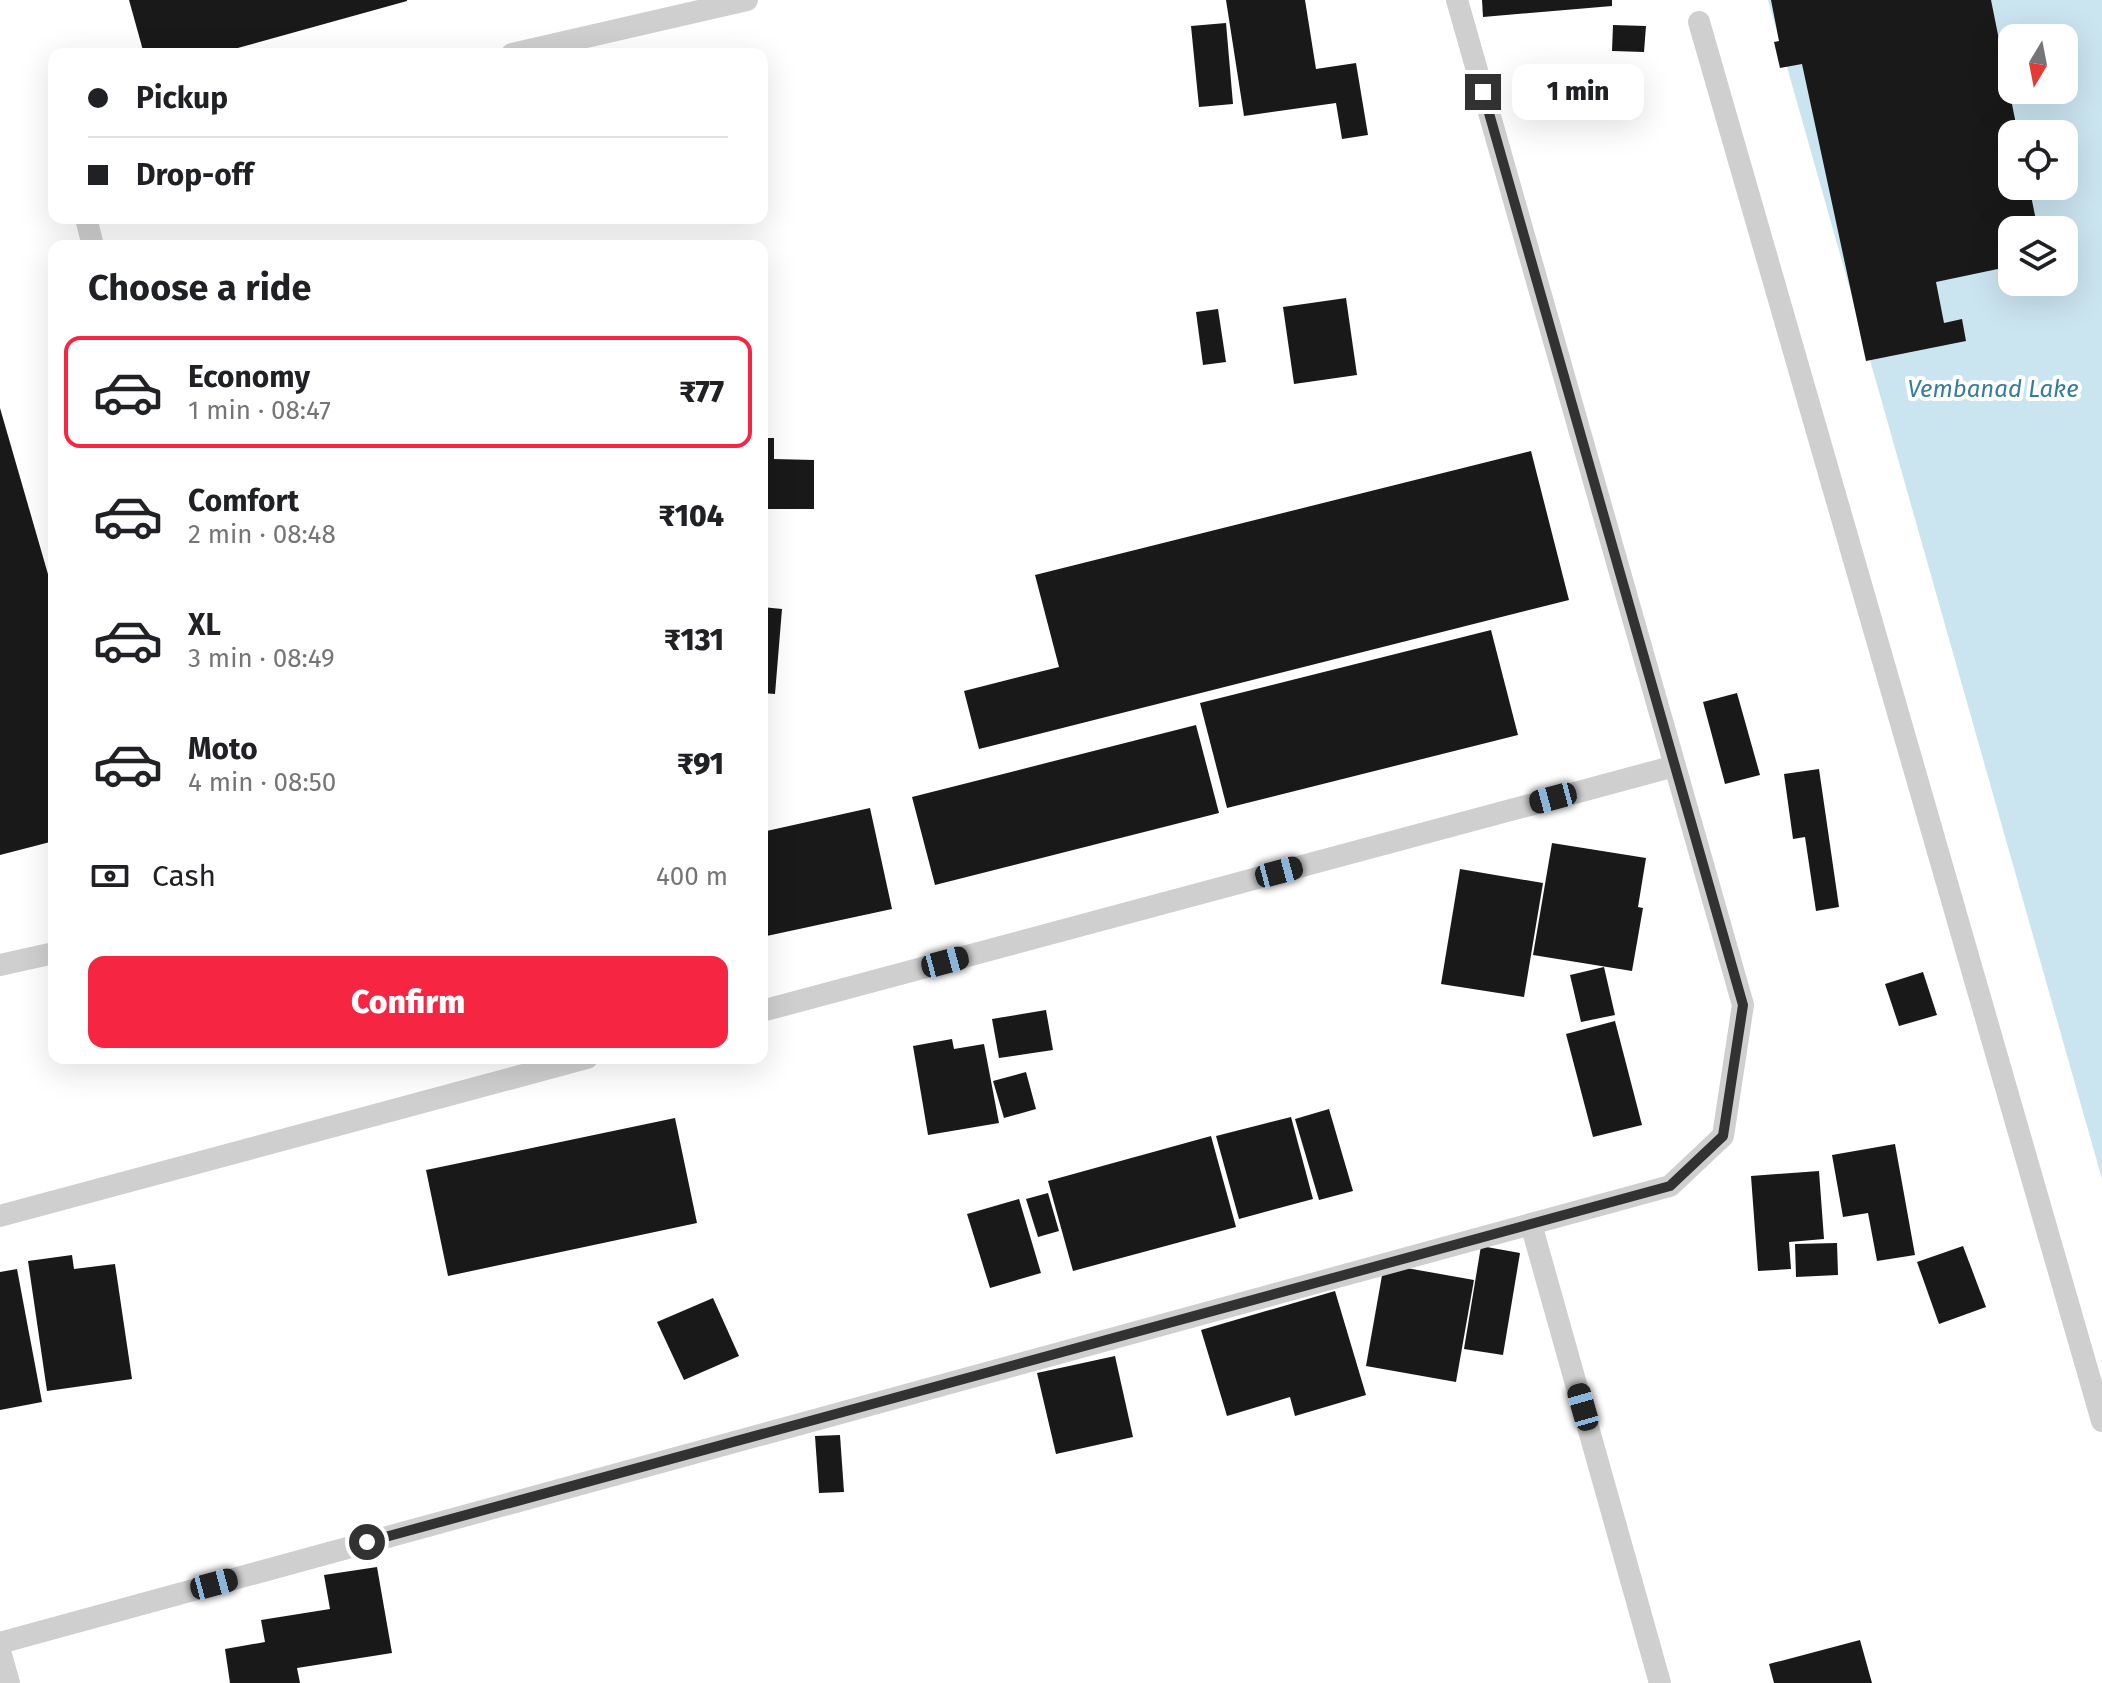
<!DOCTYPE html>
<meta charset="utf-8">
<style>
:root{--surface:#fff;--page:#f6f6f6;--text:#202124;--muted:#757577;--line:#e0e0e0;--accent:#f62643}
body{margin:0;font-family:"Fira Sans",sans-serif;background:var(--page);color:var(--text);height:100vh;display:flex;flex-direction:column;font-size:30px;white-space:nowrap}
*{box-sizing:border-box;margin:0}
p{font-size:26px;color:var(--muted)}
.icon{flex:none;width:44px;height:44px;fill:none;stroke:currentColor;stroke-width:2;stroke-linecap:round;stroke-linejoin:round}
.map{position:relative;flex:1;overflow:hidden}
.sheet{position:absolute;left:48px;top:240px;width:720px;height:824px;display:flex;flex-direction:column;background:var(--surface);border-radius:16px;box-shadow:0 8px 32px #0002}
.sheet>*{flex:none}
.hud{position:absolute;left:48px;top:48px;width:720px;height:176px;border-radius:16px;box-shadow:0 8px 32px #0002;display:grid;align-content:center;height:176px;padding:0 40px;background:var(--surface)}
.needle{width:52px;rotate:190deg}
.controls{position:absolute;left:1998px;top:24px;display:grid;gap:16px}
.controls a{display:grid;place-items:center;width:80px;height:80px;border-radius:16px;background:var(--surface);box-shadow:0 8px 32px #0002;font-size:40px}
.end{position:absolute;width:36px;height:36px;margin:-18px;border:10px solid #323232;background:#fff;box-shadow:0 0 0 4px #fff}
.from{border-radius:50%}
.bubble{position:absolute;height:56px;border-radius:16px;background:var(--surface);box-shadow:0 8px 32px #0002;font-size:26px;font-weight:800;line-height:56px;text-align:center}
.car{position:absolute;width:24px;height:48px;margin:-24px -12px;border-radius:10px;box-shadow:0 0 6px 2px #0007;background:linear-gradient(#222 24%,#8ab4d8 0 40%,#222 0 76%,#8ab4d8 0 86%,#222 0)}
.hud b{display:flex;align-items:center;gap:28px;height:76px;font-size:30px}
.hud b+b{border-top:2px solid var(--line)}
.hud i{width:20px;height:20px;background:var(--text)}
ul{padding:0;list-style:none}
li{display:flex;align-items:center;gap:24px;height:112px;margin:0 16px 12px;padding:0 24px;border:4px solid transparent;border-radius:16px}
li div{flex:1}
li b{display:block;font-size:30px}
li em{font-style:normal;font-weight:800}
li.current{border-color:var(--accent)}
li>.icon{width:72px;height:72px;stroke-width:1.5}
h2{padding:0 40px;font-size:36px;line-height:96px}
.pay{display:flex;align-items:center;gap:20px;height:88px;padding:0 40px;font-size:30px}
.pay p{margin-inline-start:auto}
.primary-button{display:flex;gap:16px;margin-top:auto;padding:16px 40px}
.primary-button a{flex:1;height:92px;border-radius:16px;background:var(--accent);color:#fff;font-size:32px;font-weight:800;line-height:92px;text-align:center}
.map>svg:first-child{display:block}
.water{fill:#cae4f0;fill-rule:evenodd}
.building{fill:#191919}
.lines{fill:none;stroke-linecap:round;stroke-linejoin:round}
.lane{stroke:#cfcfcf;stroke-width:22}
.route{stroke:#323232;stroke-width:10}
.labels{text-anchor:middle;stroke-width:8;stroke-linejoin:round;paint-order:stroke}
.water-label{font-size:24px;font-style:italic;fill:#367c9d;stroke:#fff}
</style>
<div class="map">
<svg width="2102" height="1683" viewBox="0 0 2102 1683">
<rect width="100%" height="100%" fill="#fff"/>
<!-- water -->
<path class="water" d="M1768,0H2102V1179ZM2012,38H2064V90H2012ZM2012,134H2064V186H2012ZM2012,230H2064V282H2012Z"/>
<!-- building -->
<g class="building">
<path d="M129,0H407V1L216,54H144Z"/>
<path d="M1226,0H1305L1316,69L1356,63L1368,135L1342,139L1336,103L1244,116Z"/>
<path d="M1482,0H1612V6L1483,17Z"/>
<path d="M1771,0H1991L2018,134H2012V186H2029L2038,230H2012V266L1936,282L1944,323L1962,319L1966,341L1866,361L1802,64L1780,68L1774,42L1779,41Z"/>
<path d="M1226,23L1233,104L1199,107L1191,26Z"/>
<path d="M1613,25L1646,26L1644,52L1612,51Z"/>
<path d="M1346,298L1357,375L1294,384L1283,307Z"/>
<path d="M1218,309L1226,362L1203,365L1196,312Z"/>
<path d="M0,408L54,595V841L0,855Z"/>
<path d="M762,438H774V459L814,460V509H762Z"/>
<path d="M1531,451L1569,600L979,749L964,691L1059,667L1035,575Z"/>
<path d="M762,607L782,609L775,694L762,693Z"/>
<path d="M1491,630L1518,735L1227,808L1200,703Z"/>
<path d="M1737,693L1760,775L1725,784L1703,702Z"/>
<path d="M1196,725L1219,813L935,885L912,797Z"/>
<path d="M1819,769L1839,907L1816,911L1805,837L1793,839L1784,774Z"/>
<path d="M870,808L892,909L762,937V832Z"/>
<path d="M1552,843L1646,858L1638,907L1643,908L1632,971L1533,955Z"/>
<path d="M1460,869L1543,883L1524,997L1441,984Z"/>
<path d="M1604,967L1615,1015L1581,1022L1570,975Z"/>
<path d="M1923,972L1937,1015L1899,1026L1885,984Z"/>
<path d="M1046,1010L1053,1050L999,1058L992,1019Z"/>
<path d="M1615,1021L1642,1125L1593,1137L1566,1034Z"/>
<path d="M952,1039L954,1049L984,1044L999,1123L928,1135L913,1046Z"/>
<path d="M1026,1072L1036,1109L1004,1118L993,1081Z"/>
<path d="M1329,1109L1353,1191L1319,1200L1295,1119Z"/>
<path d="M1291,1117L1313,1199L1239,1219L1216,1136Z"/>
<path d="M675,1118L697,1223L448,1276L426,1170Z"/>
<path d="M1211,1136L1236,1227L1073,1271L1048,1181Z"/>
<path d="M1895,1144L1915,1255L1877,1261L1868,1213L1843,1217L1832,1155Z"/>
<path d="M1819,1171L1824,1239L1789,1242L1791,1269L1758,1271L1751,1176Z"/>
<path d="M1048,1193L1059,1231L1038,1237L1026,1199Z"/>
<path d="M1019,1199L1041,1273L990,1288L967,1214Z"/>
<path d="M1837,1243L1838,1275L1796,1277L1795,1244Z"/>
<path d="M1481,1246L1520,1253L1503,1355L1464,1349Z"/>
<path d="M1963,1246L1986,1307L1939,1324L1917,1262Z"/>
<path d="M72,1255L74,1269L115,1264L132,1379L47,1391L28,1261Z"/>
<path d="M1384,1264L1474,1280L1456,1382L1366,1366Z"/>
<path d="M17,1269L42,1402L0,1410V1272Z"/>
<path d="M1335,1291L1366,1395L1295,1416L1290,1397L1227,1416L1201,1330Z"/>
<path d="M713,1298L739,1356L684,1380L657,1322Z"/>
<path d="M1115,1356L1133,1437L1056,1454L1037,1373Z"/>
<path d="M840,1435L844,1492L819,1493L815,1436Z"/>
<path d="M377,1567L392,1653L297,1668L300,1683H230L225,1649L265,1642L261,1620L330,1609L324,1575Z"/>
<path d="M1860,1640L1872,1683H1774L1769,1664Z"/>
</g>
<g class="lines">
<!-- lane -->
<g class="lane">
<path d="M1699,22L2102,1421"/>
<path d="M512,54L747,0"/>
<path d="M86,218L93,246"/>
<path d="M0,965L54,953"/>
<path d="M762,1011L1675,766"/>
<path d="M0,1216L587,1058"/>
<path d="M1531,1224L1660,1683"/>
<path d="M0,1643L1670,1186L1723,1136L1743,1005L1457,0"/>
<path d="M0,1651L9,1683"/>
</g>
</g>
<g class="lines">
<!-- route -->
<path class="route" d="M367,1542L1670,1186L1723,1136L1743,1005L1483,92"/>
</g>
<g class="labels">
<!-- water labels -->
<g class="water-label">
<text x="1993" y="397">Vembanad Lake</text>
</g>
</g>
</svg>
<div class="controls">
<a><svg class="needle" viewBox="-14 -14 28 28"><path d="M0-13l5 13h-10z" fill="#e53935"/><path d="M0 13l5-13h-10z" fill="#757577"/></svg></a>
<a><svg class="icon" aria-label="locate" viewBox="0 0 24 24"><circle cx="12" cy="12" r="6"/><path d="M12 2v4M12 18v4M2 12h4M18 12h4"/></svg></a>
<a><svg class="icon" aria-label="layers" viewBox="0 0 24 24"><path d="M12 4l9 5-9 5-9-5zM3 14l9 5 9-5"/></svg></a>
</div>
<i class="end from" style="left:367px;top:1542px"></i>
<i class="end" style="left:1483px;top:92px"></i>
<div class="bubble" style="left:1512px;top:64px;width:132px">1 min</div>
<i class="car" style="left:1553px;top:798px;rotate:255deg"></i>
<i class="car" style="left:1279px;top:872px;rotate:75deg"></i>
<i class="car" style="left:945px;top:962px;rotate:75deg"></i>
<i class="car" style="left:1583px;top:1407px;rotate:344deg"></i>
<i class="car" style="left:214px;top:1584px;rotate:75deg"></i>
<div class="hud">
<b><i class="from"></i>Pickup</b>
<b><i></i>Drop-off</b>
</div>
<section class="sheet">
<h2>Choose a ride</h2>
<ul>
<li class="current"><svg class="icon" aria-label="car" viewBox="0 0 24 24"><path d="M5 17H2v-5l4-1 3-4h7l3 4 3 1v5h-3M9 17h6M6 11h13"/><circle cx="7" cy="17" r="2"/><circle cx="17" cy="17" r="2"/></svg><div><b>Economy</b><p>1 min · 08:47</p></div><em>₹77</em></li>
<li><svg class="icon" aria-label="car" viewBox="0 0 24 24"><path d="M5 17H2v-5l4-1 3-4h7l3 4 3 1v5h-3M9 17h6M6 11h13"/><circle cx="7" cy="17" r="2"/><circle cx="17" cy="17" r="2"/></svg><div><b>Comfort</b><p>2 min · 08:48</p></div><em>₹104</em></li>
<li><svg class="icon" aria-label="car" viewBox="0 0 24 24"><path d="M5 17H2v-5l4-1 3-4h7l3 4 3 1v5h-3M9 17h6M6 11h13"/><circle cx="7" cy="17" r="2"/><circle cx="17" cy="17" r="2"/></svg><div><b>XL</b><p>3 min · 08:49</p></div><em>₹131</em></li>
<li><svg class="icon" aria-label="car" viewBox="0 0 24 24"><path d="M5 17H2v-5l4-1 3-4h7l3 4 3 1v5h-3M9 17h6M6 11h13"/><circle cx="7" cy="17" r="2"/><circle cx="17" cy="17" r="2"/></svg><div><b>Moto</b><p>4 min · 08:50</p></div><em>₹91</em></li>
</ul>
<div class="pay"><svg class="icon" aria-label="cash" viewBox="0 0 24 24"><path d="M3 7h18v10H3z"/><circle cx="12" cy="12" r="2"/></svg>Cash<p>400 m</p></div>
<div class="primary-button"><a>Confirm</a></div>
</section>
</div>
